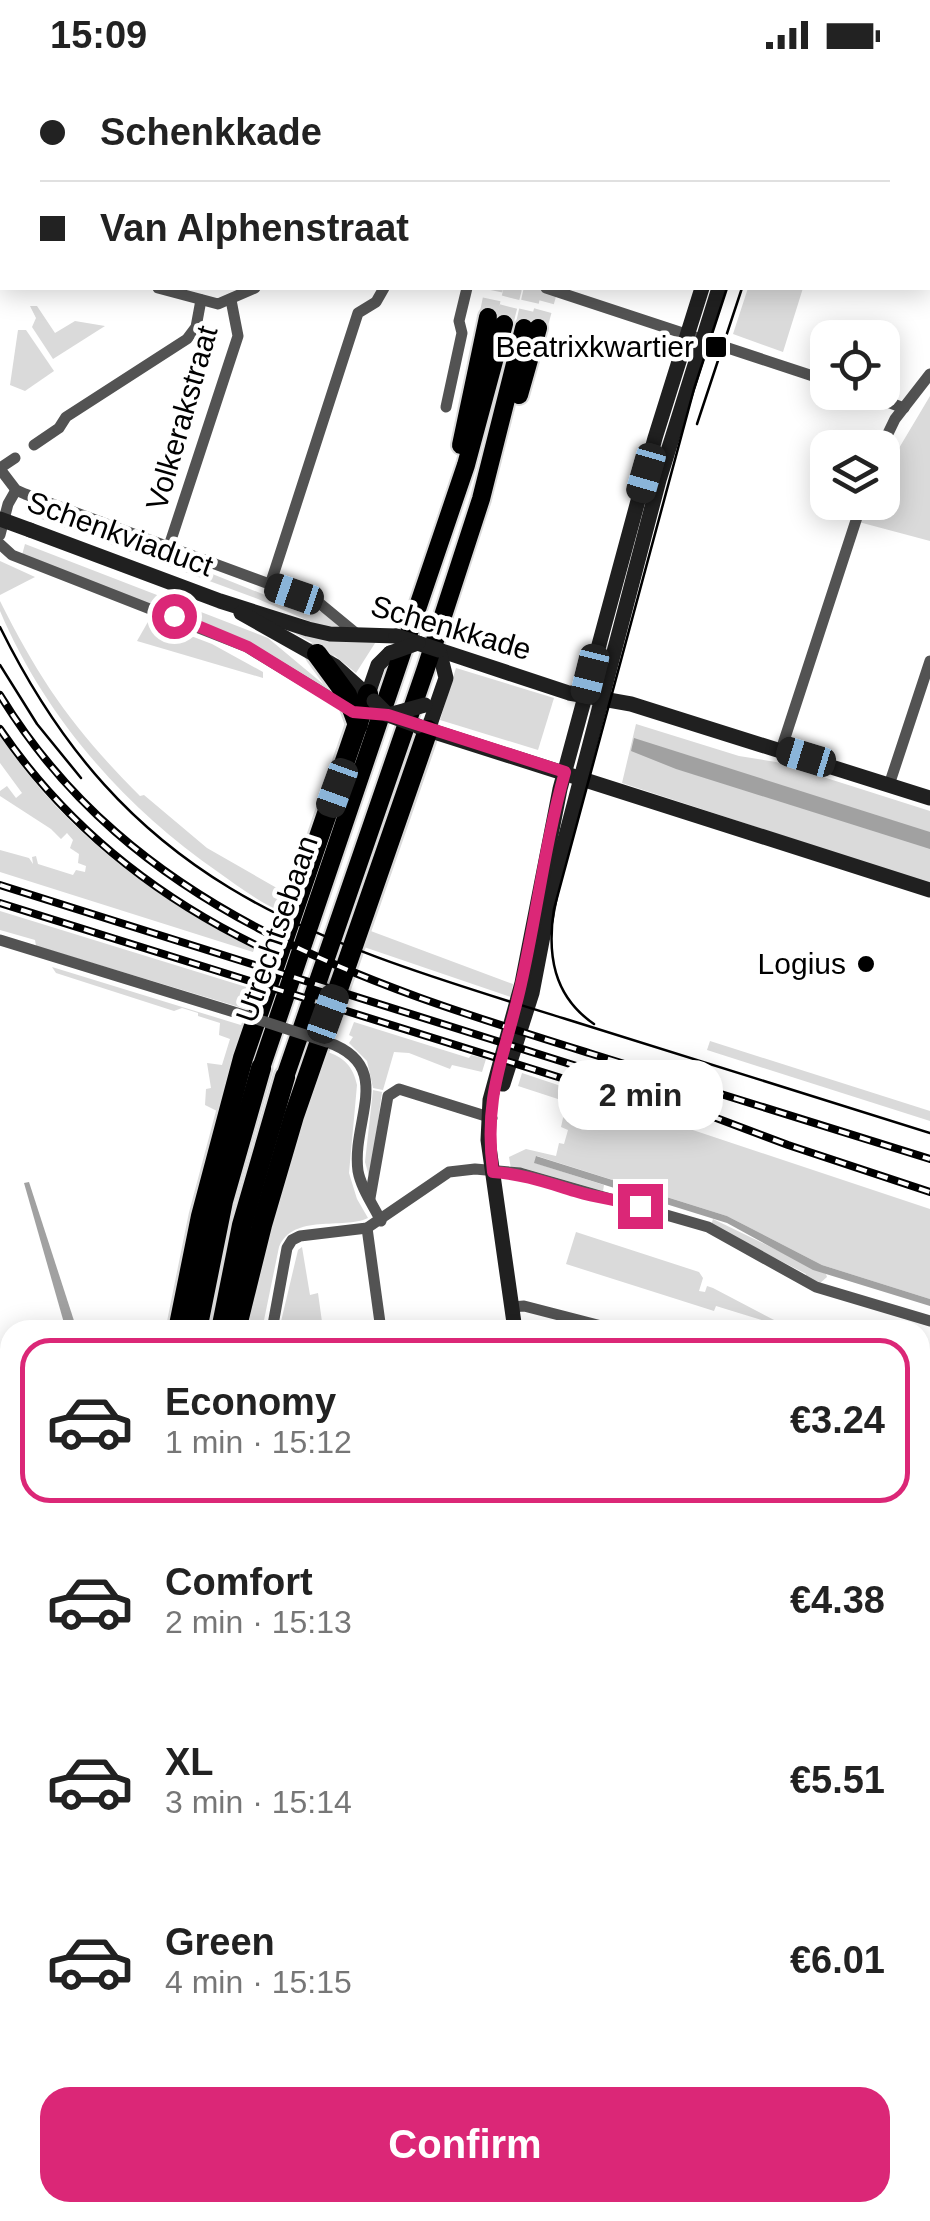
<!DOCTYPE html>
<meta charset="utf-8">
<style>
:root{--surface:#fff;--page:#f6f6f6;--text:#222;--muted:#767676;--line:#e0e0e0;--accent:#db2777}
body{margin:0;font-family:Arial,sans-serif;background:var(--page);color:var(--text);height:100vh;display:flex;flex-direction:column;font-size:38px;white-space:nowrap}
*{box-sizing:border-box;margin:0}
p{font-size:32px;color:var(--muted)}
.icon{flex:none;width:55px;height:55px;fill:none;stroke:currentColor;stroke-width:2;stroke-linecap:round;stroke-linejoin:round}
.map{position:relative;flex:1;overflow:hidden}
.details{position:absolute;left:0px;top:1250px;width:930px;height:902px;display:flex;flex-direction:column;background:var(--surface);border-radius:30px 30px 0 0;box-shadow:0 5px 25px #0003}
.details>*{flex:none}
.top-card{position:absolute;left:0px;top:0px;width:930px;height:220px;box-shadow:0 5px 25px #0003;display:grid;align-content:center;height:220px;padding:0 40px;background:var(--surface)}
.controls{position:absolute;left:810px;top:250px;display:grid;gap:20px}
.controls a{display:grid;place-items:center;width:90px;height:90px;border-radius:20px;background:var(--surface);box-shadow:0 5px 25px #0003;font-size:50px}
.end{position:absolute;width:45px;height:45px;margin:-22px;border:12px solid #db2777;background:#fff;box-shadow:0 0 0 5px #fff}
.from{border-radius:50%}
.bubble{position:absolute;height:70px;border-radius:30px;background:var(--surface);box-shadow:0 5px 25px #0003;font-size:32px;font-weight:600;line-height:70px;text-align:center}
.car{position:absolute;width:30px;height:60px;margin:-30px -15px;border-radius:12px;box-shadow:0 0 8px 2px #0007;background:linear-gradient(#222 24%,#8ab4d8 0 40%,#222 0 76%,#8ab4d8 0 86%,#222 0)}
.top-card b{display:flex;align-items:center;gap:35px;height:95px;font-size:38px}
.top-card b+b{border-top:2px solid var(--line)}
.top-card i{width:25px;height:25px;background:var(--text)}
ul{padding:18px 0 0;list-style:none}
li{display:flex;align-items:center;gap:30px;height:165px;margin:0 20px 15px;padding:0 20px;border:5px solid transparent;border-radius:30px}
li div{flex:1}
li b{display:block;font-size:38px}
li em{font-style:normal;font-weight:600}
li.current{border-color:var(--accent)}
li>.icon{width:90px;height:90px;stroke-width:1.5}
.primary-button{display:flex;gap:20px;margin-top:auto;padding:20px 40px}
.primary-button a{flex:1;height:115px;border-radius:30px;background:var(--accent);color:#fff;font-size:40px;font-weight:600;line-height:115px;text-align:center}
.status{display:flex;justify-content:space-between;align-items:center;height:70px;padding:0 50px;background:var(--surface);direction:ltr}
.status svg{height:28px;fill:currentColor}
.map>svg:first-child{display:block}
.green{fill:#dadada}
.water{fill:#a1a1a1}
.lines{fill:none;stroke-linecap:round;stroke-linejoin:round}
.primary-tunnel{stroke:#d9d9d9;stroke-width:18;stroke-dasharray:18 9;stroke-linecap:butt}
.primary-casing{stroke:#dbdbdb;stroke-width:22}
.highway-casing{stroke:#dbdbdb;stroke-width:25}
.street{stroke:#535353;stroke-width:11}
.secondary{stroke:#202020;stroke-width:15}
.primary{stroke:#000;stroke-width:18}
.highway{stroke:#000;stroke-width:20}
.tram{stroke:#000;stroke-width:2.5}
.rail-casing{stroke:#000;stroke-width:8}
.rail{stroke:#fff;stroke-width:4;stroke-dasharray:11;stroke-linecap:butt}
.street-bridge{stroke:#535353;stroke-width:11}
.secondary-bridge{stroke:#202020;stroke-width:15}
.route{stroke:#db2777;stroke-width:12}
.poi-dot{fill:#000;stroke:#fff;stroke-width:4}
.labels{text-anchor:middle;stroke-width:9;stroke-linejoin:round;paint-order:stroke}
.poi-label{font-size:30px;fill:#000;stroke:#fff;text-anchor:end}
.street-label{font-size:30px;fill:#000;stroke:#fff}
</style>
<div class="status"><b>15:09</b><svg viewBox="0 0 49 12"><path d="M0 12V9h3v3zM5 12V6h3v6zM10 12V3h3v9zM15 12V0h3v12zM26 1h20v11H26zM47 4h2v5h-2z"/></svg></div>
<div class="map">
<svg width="930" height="2151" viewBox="0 0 930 2151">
<rect width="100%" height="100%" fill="#fff"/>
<!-- green -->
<g class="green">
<path d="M748,218H803L783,282L733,264Z"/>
<path d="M30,236H37L55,263L75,251L105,256L53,289L32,257L36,248Z"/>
<path d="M18,260H26L54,301L25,321L10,315Z"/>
<path d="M930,326V471L855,451L866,433L882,432L883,405Z"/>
<path d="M33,432L265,525L325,543L342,557L327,559L258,529L25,443L28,434Z"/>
<path d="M25,474L268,568L341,629L249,572L22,485Z"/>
<path d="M0,491L35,507L0,525Z"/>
<path d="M0,531C41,613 75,661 140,726L144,725L207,778L289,825L283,842C261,834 238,816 218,802C124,737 45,647 0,541Z"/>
<path d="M149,550L212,574L263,602V608L137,571Z"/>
<path d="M286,559L377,570L356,603L330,582Z"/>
<path d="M456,598L554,628L538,680L440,650Z"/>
<path d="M636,654L739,686L776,692L930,741V814L622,713Z"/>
<path d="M0,666C67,764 150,825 254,879L253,882L0,802V780L29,788L33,794L32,787L36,786L38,794L73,805L76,800L85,802L86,796L78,793L79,784L70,778L73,770L67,763L61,769L51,759L0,726V721L7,716L16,728L22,723L0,693Z"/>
<path d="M0,841L256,920L249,940L36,876L35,870L0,860Z"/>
<path d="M360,857L513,914L511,927L361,876Z"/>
<path d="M52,897L244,956L217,1041L205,1035L206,1019L211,1018L207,993L222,995L230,969L219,965L220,953L198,946V943L182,938L174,941L56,903Z"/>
<path d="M354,952L469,988L471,985L486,989L482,1002L452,995L450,999L409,983L394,982L383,1020L373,1018L367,991L349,973L353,967L349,965Z"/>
<path d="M710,971L930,1041V1051L707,980Z"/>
<path d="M325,981C344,987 353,996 357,1015L349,1103L357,1129L368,1148C343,1160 293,1143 279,1177L262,1260H248L273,1155Z"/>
<path d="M522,1003L930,1139V1229L822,1195L727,1146L537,1086L535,1093L604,1115L603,1121L523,1098L511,1099L509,1087L526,1079L556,1086L559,1073L564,1074L568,1060L561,1057L565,1039L605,1051L607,1045L518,1016Z"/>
<path d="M373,1020L382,1022L370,1110L365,1092Z"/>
<path d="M713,1149L826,1204L827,1207L819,1214L805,1207L806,1204L711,1155Z"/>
<path d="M576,1162L699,1202L703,1208L699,1221L705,1222L707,1216L713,1218L776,1251L768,1252L716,1236L714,1241L566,1194Z"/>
<path d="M302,1177L310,1225L318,1223L323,1259L279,1260L298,1180Z"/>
<path d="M920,2009L930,2013V2071L920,2068Z"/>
</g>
<!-- water -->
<g class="water">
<path d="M634,668L930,762V779L676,699L631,681Z"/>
<path d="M536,1086L727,1146L822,1195L930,1229V1236L813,1200L727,1153L534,1093Z"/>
<path d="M29,1112L77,1260H66L24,1113Z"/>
</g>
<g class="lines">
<!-- primary-tunnel -->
<g class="primary-tunnel">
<path d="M488,247L494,218"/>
<path d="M504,254L513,218"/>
<path d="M524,258L533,218"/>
<path d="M538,258L549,218"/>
</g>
<defs>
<g id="primary">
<path d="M536,2V0"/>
<path d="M553,2V0"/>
<path d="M573,2V0"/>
<path d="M594,2V0"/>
<path d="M519,325L538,258"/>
<path d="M461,375L488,247"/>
<path d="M261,998L466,395L504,254"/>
<path d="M285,1007L426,598L481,429L524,258"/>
</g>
<g id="highway">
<path d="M317,584L347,625L358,655"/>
<path d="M178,1260L201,1146L243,988L368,624"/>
<path d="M197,1260L223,1131L261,998"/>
<path d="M221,1260L242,1155L285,1007"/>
<path d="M236,1260L262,1155L294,1046L428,660"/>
<path d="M204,2142L205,2151"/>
<path d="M227,2142L228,2151"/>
</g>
</defs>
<!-- primary casing -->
<use href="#primary" class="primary-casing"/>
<!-- highway casing -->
<use href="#highway" class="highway-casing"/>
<!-- street -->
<g class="street">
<path d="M54,0L56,2"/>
<path d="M271,0L272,2"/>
<path d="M411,0L412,2"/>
<path d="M516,2V0"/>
<path d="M0,159L2,160"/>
<path d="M158,218L218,234L255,218"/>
<path d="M546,218L828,311"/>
<path d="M860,322L904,338"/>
<path d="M446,337L462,263L459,251L467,218"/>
<path d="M34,375L59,358L66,347L187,269L196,257L201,230"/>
<path d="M881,378L895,349L930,304"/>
<path d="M0,398L15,388"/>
<path d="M0,399L16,420L25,424L318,532L358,565"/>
<path d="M0,465L8,434L16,420"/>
<path d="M0,474L12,485L247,577L351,640"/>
<path d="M168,479L238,266L231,230"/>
<path d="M270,515L358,243L376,232L384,218"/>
<path d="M781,680L862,432"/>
<path d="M889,715L930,591"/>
<path d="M0,870L247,946"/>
<path d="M327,972C396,996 351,1050 358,1101C361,1118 373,1135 381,1151"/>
<path d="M370,1128L388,1026L399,1019L492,1048"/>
<path d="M367,1158L381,1260"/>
<path d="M512,1237L524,1236L617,1260"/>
<path d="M272,1260L287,1178L292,1170L300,1166L367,1158L449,1102L475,1099L520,1103L708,1157L816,1217L930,1251"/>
<path d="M920,1388L930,1391"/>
<path d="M920,1497L930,1500"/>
<path d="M920,1757L930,1772"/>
<path d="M920,1790L930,1783"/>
<path d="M920,1889L930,1896"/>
<path d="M279,2142L280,2151"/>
<path d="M538,2142L552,2151"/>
<path d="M789,2142L793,2151"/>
<path d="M916,2142L930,2144"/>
<path d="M365,2151L368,2142"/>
<path d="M496,2151L498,2142"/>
<path d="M623,2151L626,2142"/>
<path d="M846,2151L863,2142"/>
</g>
<!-- secondary -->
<g class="secondary">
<path d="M777,2L778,0"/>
<path d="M794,2L795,0"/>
<path d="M30,460L220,531L308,559L330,564L396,566"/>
<path d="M241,543L335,596L374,631"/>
<path d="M439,580L569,623L631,634L930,728"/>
<path d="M368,624L378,595L390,583"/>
<path d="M419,657L930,820"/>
<path d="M428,660L446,608L439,580"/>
<path d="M503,1014L532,923L552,819L659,410L719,218"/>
<path d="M515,1260L488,1070L490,1030L522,913L560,719L655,368L702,218"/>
<path d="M920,1652L930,1645"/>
<path d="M0,2089L10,2113"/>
<path d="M0,2128L8,2151"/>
<path d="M21,2142L24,2151"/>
</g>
<!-- primary -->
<use href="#primary" class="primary"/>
<!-- highway -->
<use href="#highway" class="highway"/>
<!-- tram -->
<g class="tram">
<path d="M815,2L816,0"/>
<path d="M697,354L742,218"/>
<path d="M0,557C129,819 311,870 569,950C690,987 810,1025 930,1063"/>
<path d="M0,595L37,654L81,708"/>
<path d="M594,954C553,926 547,884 554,839L694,319L727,218"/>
</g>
<defs>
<g id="rail">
<path d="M0,625C132,841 361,912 589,983C703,1018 816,1054 930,1089"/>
<path d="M0,659C70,762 166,835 279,886"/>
<path d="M0,815L586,999L788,1075L930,1122"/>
<path d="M0,833L635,1031"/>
<path d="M0,1335L8,1395"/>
<path d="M0,1383L10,1454"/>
<path d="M114,2142L115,2151"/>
</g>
</defs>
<!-- rail casing -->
<use href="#rail" class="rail-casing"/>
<!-- rail -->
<use href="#rail" class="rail"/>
<!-- street-bridge -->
<path class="street-bridge" d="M247,946L327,972"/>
<!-- secondary-bridge -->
<g class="secondary-bridge">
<path d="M0,449L30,460"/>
<path d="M396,566L439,580"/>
<path d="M390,583L418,573"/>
<path d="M374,631L388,645L418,656"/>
<path d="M392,644L425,635"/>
</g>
</g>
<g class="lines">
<!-- route -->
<path class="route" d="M174,546L248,577L353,642L388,645L565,702C545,772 537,844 521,914C505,987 483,1023 493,1102C523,1104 548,1113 578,1122C598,1128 619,1130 640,1136"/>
</g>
<!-- markers -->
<g class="poi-dot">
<rect x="704" y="265" width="24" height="24" rx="5"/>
<circle cx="866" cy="894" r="10"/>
</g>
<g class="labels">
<!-- poi labels -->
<g class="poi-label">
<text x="694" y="287">Beatrixkwartier</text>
<text x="846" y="904">Logius</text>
</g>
<!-- street labels -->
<g class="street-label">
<text transform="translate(182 348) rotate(-74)" y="10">Volkerakstraat</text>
<text transform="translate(120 464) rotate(20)" y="10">Schenkviaduct</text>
<text transform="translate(451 558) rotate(16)" y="10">Schenkkade</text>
<text transform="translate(277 859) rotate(-71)" y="10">Utrechtsebaan</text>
</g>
</g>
</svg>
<div class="controls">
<a><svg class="icon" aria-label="locate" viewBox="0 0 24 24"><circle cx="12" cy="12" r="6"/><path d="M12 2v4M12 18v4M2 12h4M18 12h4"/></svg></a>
<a><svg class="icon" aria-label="layers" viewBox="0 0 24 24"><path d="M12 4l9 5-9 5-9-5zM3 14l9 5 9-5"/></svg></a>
</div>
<i class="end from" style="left:174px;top:546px"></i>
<i class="end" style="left:640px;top:1136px"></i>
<div class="bubble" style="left:558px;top:990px;width:165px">2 min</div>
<i class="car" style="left:646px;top:403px;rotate:196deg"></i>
<i class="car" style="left:294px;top:524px;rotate:289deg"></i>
<i class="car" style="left:590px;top:604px;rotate:194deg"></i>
<i class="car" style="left:806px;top:687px;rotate:287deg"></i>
<i class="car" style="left:337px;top:718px;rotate:200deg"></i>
<i class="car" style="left:328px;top:944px;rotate:20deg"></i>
<div class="top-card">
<b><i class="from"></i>Schenkkade</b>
<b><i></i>Van Alphenstraat</b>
</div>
<section class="details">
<ul>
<li class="current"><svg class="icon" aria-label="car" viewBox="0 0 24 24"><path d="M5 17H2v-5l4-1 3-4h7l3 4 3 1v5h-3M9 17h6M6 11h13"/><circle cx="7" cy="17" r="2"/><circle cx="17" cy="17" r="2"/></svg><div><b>Economy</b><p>1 min · 15:12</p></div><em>€3.24</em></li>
<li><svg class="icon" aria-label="car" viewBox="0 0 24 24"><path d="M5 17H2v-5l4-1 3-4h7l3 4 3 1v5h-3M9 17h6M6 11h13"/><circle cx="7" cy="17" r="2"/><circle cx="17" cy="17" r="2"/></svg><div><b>Comfort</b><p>2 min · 15:13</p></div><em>€4.38</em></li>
<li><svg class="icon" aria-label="car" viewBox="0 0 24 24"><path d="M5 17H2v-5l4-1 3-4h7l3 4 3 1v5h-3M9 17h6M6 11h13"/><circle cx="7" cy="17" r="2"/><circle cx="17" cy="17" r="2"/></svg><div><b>XL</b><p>3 min · 15:14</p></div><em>€5.51</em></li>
<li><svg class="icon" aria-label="car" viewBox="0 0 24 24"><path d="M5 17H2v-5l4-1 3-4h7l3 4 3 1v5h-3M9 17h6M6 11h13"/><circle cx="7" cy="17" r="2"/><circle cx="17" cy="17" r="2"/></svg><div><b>Green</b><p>4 min · 15:15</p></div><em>€6.01</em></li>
</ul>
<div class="primary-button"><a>Confirm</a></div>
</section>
</div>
